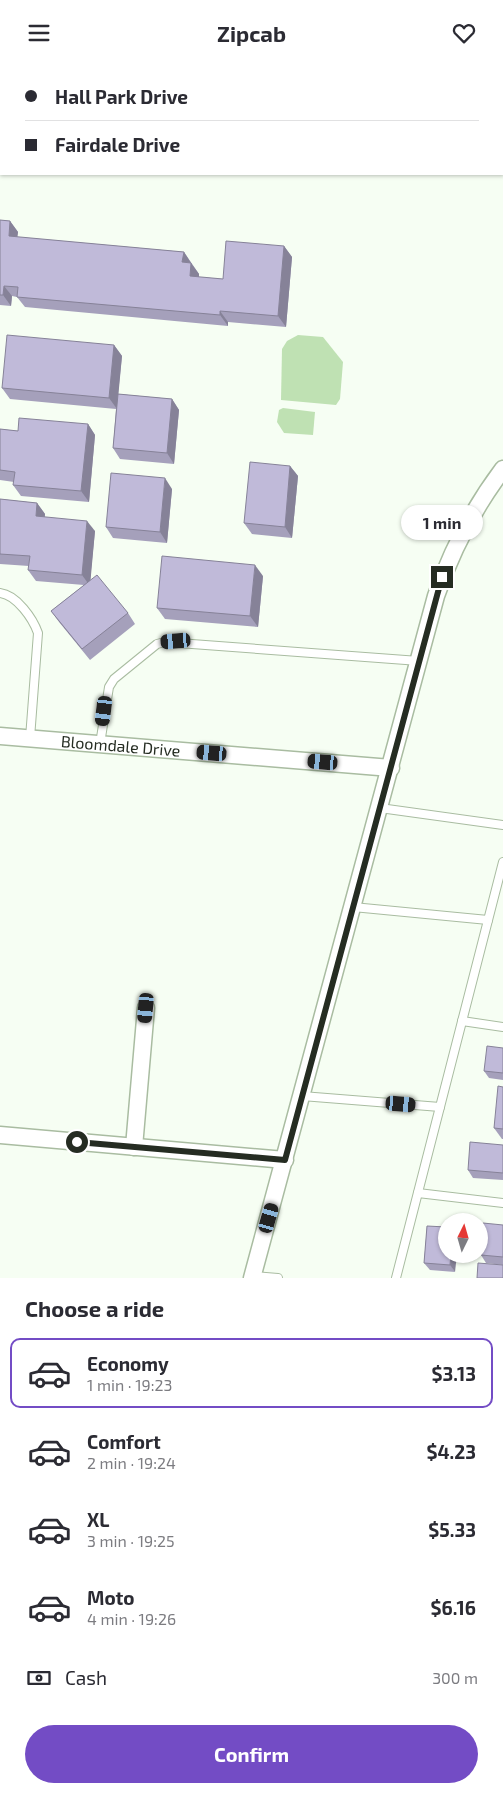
<!DOCTYPE html>
<meta charset="utf-8">
<style>
:root{--surface:#fff;--page:#f2f2f3;--text:#2b2b33;--muted:#7c7c81;--line:#e1e1e2;--accent:#734cc5}
body{margin:0;font-family:"Exo 2",sans-serif;background:var(--page);color:var(--text);height:100vh;display:flex;flex-direction:column;font-size:19px;white-space:nowrap}
*{box-sizing:border-box;margin:0}
p{font-size:16px;color:var(--muted)}
.icon{flex:none;width:28px;height:28px;fill:none;stroke:currentColor;stroke-width:2;stroke-linecap:round;stroke-linejoin:round}
.map{position:relative;height:1213px;overflow:hidden}
.side{display:flex;flex-direction:column;background:var(--surface);flex:1}
.side>*{flex:none}
.top-card{position:absolute;left:0px;top:0px;width:504px;height:110px;box-shadow:0 1px 4px #0004;display:grid;align-content:center;height:110px;padding:0 25px;background:var(--surface)}
.needle{width:32px;rotate:5deg}
.controls{position:absolute;left:438px;top:1148px;display:grid;gap:10px}
.controls a{display:grid;place-items:center;width:50px;height:50px;border-radius:50%;background:var(--surface);box-shadow:0 1px 4px #0004;font-size:25px}
.end{position:absolute;width:22px;height:22px;margin:-11px;border:6px solid #252c22;background:#fff;box-shadow:0 0 0 2px #fff}
.from{border-radius:50%}
.bubble{position:absolute;height:35px;border-radius:18px;background:var(--surface);box-shadow:0 1px 4px #0004;font-size:16px;font-weight:700;line-height:35px;text-align:center}
.car{position:absolute;width:15px;height:30px;margin:-15px -8px;border-radius:6px;box-shadow:0 0 4px 1px #0007;background:linear-gradient(#222 24%,#8ab4d8 0 40%,#222 0 76%,#8ab4d8 0 86%,#222 0)}
.top-card b{display:flex;align-items:center;gap:18px;height:48px;font-size:19px}
.top-card b+b{border-top:1px solid var(--line)}
.top-card i{width:12px;height:12px;background:var(--text)}
ul{padding:0;list-style:none}
li{display:flex;align-items:center;gap:15px;height:70px;margin:0 10px 8px;padding:0 15px;border:2px solid transparent;border-radius:10px}
li div{flex:1}
li b{display:block;font-size:19px}
li em{font-style:normal;font-weight:700}
li.selected{border-color:var(--accent)}
li>.icon{width:45px;height:45px;stroke-width:1.5}
h2{padding:0 25px;font-size:22px;line-height:60px}
.pay{display:flex;align-items:center;gap:12px;height:55px;padding:0 25px;font-size:19px}
.pay p{margin-inline-start:auto}
.cta{display:flex;gap:10px;margin-top:auto;padding:10px 25px}
.cta a{flex:1;height:58px;border-radius:30px;background:var(--accent);color:#fff;font-size:20px;font-weight:700;line-height:58px;text-align:center}
header{display:flex;justify-content:space-between;align-items:center;height:65px;padding:0 25px;background:var(--surface);font-size:22px;font-weight:700}
.map>svg:first-child{display:block}
.green{fill:#bfe1b3}
.lines{fill:none;stroke-linecap:round;stroke-linejoin:round}
.lane-casing{stroke:#a9bca1;stroke-width:10}
.street-casing{stroke:#a9bca1;stroke-width:19}
.lane{stroke:#fff;stroke-width:8}
.street{stroke:#fff;stroke-width:16}
.wall{fill:#a5a0bb}
.shaded-wall{fill:#868298}
.building{fill:#c0bad9;stroke:#868298}
.route{stroke:#252c22;stroke-width:6}
.labels{text-anchor:middle;stroke-width:4;stroke-linejoin:round;paint-order:stroke}
.street-label{font-size:16px;fill:#252c22;stroke:#f6fef3}
</style>
<header><svg class="icon" aria-label="menu" viewBox="0 0 24 24"><path d="M4 6h16M4 12h16M4 18h16"/></svg>Zipcab<svg class="icon" aria-label="heart" viewBox="0 0 24 24"><path d="M12 20l-8-8c-3-5 5-10 8-4 3-6 11-1 8 4z"/></svg></header>
<div class="map">
<svg width="503" height="1213" viewBox="0 0 503 1213">
<rect width="100%" height="100%" fill="#f6fef3"/>
<!-- green -->
<g class="green">
<path d="M298,270L323,272L343,297L340,334L336,340L281,335L282,284L287,276Z"/>
<path d="M283,343L315,347L313,370L284,368L277,357L279,345Z"/>
</g>
<g class="lines">
<defs>
<g id="lane">
<path d="M0,528C17,530 33,554 38,568L30,673"/>
<path d="M100,679L109,622L114,614L157,579L165,577L419,596"/>
<path d="M380,743L503,760"/>
<path d="M353,842L488,855"/>
<path d="M462,956L503,962"/>
<path d="M302,1031L440,1042"/>
<path d="M418,1128L503,1138"/>
<path d="M253,1211L278,1213"/>
<path d="M396,1213L503,797"/>
</g>
<g id="street">
<path id="s1" d="M0,671L391,703"/>
<path d="M0,1070L285,1095"/>
<path d="M134,1082L146,943"/>
<path d="M252,1213L436,531C452,484 473,444 503,404"/>
</g>
</defs>
<!-- lane casing -->
<use href="#lane" class="lane-casing"/>
<!-- street casing -->
<use href="#street" class="street-casing"/>
<!-- lane -->
<use href="#lane" class="lane"/>
<!-- street -->
<use href="#street" class="street"/>
</g>
<!-- wall -->
<g class="wall">
<path d="M0,155L10,156L18,167L17,172L184,187L199,209V212L223,214L284,181L292,192L286,262L228,257V261L25,242L17,232L12,231L11,241L0,240Z"/>
<path d="M114,280L122,291L118,329L172,334L179,345L174,399L120,394L113,383L116,344L10,334L2,323Z"/>
<path d="M88,359L95,370L89,437L21,431L13,420L14,417L0,415V364L18,366Z"/>
<path d="M290,401L298,411L292,473L252,469L244,458Z"/>
<path d="M172,424L167,478L113,473L106,462Z"/>
<path d="M0,434L37,438L45,449V452L95,466L90,515L128,548L135,559L90,595L59,557L51,546L84,520L36,516L28,505L29,501L0,499Z"/>
<path d="M263,511L258,562L165,554L157,543Z"/>
<path d="M503,983V1015L489,1013L484,1006Z"/>
<path d="M503,1022V1074H502L494,1063Z"/>
<path d="M503,1080V1115L473,1113L468,1105Z"/>
<path d="M503,1160V1200L486,1198L481,1190Z"/>
<path d="M427,1161L455,1207L430,1205L424,1198Z"/>
</g>
<!-- shaded-wall -->
<g class="shaded-wall">
<path d="M10,156L18,167L16,182L9,171Z"/>
<path d="M284,181L292,192L286,262L278,251Z"/>
<path d="M184,187L191,198L182,197Z"/>
<path d="M191,198L199,209L198,222L190,211Z"/>
<path d="M4,221L12,231L11,241L3,230Z"/>
<path d="M220,246L228,257V261L220,250Z"/>
<path d="M114,280L122,291L117,344L109,333Z"/>
<path d="M172,334L179,345L174,399L167,388Z"/>
<path d="M88,359L95,370L89,437L81,426Z"/>
<path d="M290,401L298,411L292,473L285,462Z"/>
<path d="M165,413L172,424L167,478L160,467Z"/>
<path d="M37,438L45,449L43,462L36,451Z"/>
<path d="M87,456L95,466L90,521L82,510Z"/>
<path d="M255,500L263,511L258,562L250,551Z"/>
<path d="M451,1189H457L455,1207L450,1200Z"/>
</g>
<!-- building -->
<g class="building">
<path d="M0,155L10,156L9,171L184,187L182,197L191,198L190,211L223,214L226,176L284,181L278,251L220,246V250L17,232L18,222L4,221L3,230H0Z"/>
<path d="M7,270L114,280L109,333L2,323Z"/>
<path d="M118,329L172,334L167,388L113,383Z"/>
<path d="M19,353L88,359L81,426L13,420L15,407L0,405V364L18,366Z"/>
<path d="M250,397L290,401L285,462L244,458Z"/>
<path d="M111,408L165,413L160,467L106,462Z"/>
<path d="M0,434L37,438L36,451L87,456L82,510L28,505L30,491L0,489Z"/>
<path d="M162,491L255,500L250,551L157,543Z"/>
<path d="M97,510L128,548L82,584L51,546Z"/>
<path d="M487,981L503,983V1008L484,1006Z"/>
<path d="M498,1021L503,1022V1064L494,1063Z"/>
<path d="M470,1077L503,1080V1108L468,1105Z"/>
<path d="M483,1158L503,1160V1192L481,1190Z"/>
<path d="M427,1161L446,1162V1189H451L450,1200L424,1198Z"/>
<path d="M478,1198L503,1200V1213H477Z"/>
</g>
<g class="lines">
<!-- route -->
<path class="route" d="M77,1077L285,1095L442,512"/>
</g>
<g class="labels">
<!-- street labels -->
<g class="street-label">
<text dy="6" stroke="none"><textPath href="#s1" startOffset="121">Bloomdale Drive</textPath></text>
</g>
</g>
</svg>
<div class="controls">
<a><svg class="needle" viewBox="-14 -14 28 28"><path d="M0-13l5 13h-10z" fill="#e53935"/><path d="M0 13l5-13h-10z" fill="#7c7c81"/></svg></a>
</div>
<i class="end from" style="left:77px;top:1077px"></i>
<i class="end" style="left:442px;top:512px"></i>
<div class="bubble" style="left:401px;top:440px;width:82px">1 min</div>
<i class="car" style="left:176px;top:576px;rotate:265deg"></i>
<i class="car" style="left:104px;top:646px;rotate:187deg"></i>
<i class="car" style="left:212px;top:688px;rotate:275deg"></i>
<i class="car" style="left:323px;top:697px;rotate:275deg"></i>
<i class="car" style="left:146px;top:943px;rotate:185deg"></i>
<i class="car" style="left:401px;top:1039px;rotate:95deg"></i>
<i class="car" style="left:269px;top:1153px;rotate:16deg"></i>
<div class="top-card">
<b><i class="from"></i>Hall Park Drive</b>
<b><i></i>Fairdale Drive</b>
</div>
</div>
<section class="side">
<h2>Choose a ride</h2>
<ul>
<li class="selected"><svg class="icon" aria-label="car" viewBox="0 0 24 24"><path d="M5 17H2v-5l4-1 3-4h7l3 4 3 1v5h-3M9 17h6M6 11h13"/><circle cx="7" cy="17" r="2"/><circle cx="17" cy="17" r="2"/></svg><div><b>Economy</b><p>1 min · 19:23</p></div><em>$3.13</em></li>
<li><svg class="icon" aria-label="car" viewBox="0 0 24 24"><path d="M5 17H2v-5l4-1 3-4h7l3 4 3 1v5h-3M9 17h6M6 11h13"/><circle cx="7" cy="17" r="2"/><circle cx="17" cy="17" r="2"/></svg><div><b>Comfort</b><p>2 min · 19:24</p></div><em>$4.23</em></li>
<li><svg class="icon" aria-label="car" viewBox="0 0 24 24"><path d="M5 17H2v-5l4-1 3-4h7l3 4 3 1v5h-3M9 17h6M6 11h13"/><circle cx="7" cy="17" r="2"/><circle cx="17" cy="17" r="2"/></svg><div><b>XL</b><p>3 min · 19:25</p></div><em>$5.33</em></li>
<li><svg class="icon" aria-label="car" viewBox="0 0 24 24"><path d="M5 17H2v-5l4-1 3-4h7l3 4 3 1v5h-3M9 17h6M6 11h13"/><circle cx="7" cy="17" r="2"/><circle cx="17" cy="17" r="2"/></svg><div><b>Moto</b><p>4 min · 19:26</p></div><em>$6.16</em></li>
</ul>
<div class="pay"><svg class="icon" aria-label="cash" viewBox="0 0 24 24"><path d="M3 7h18v10H3z"/><circle cx="12" cy="12" r="2"/></svg>Cash<p>300 m</p></div>
<div class="cta"><a>Confirm</a></div>
</section>
